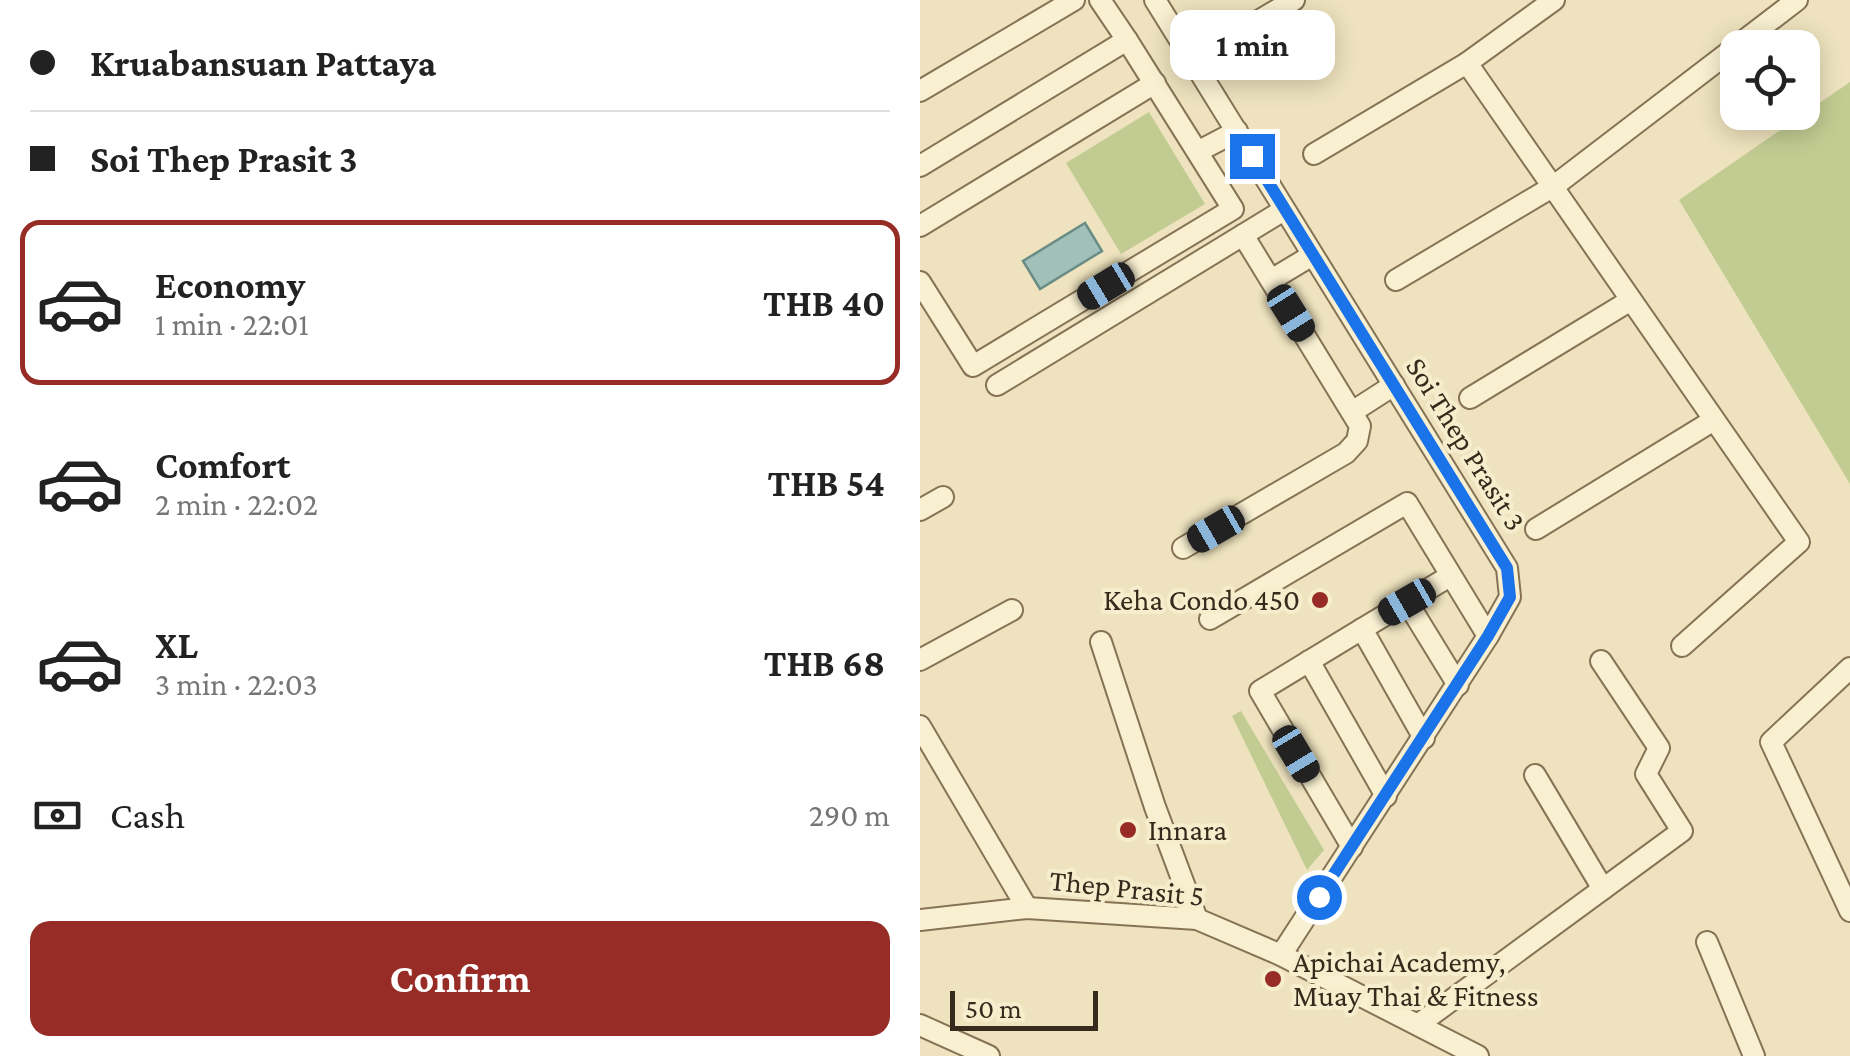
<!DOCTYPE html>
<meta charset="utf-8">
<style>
:root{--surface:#fff;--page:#f2f2f2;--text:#222;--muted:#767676;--line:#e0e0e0;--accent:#962c25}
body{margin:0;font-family:"Crimson Pro",serif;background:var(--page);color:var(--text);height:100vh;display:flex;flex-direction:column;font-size:38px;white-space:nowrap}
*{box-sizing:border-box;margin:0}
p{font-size:32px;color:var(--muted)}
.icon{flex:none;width:55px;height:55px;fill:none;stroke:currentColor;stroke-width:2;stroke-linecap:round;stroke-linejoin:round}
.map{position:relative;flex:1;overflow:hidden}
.drawer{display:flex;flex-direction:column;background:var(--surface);width:920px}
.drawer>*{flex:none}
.banner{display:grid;align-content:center;height:220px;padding:0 30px;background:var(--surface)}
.controls{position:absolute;left:800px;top:30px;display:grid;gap:20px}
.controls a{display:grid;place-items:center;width:100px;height:100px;border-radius:20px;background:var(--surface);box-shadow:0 5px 25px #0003;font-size:50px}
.scale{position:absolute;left:30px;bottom:25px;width:148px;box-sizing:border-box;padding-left:10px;border:5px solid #352a1b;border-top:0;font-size:28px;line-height:35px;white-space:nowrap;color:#352a1b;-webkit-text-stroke:8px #f6edcd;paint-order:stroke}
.end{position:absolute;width:45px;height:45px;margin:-22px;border:12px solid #1a73e8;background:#fff;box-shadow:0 0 0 5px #fff}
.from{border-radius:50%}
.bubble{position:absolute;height:70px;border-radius:20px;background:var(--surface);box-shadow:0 5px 25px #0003;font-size:32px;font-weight:700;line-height:70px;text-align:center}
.car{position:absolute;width:30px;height:60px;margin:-30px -15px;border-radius:12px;box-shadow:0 0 8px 2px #0007;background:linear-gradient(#222 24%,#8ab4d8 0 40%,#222 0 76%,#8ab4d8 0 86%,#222 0)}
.banner b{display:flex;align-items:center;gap:35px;height:95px;font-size:38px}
.banner b+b{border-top:2px solid var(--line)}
.banner i{width:25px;height:25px;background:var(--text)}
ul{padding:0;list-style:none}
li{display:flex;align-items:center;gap:30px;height:165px;margin:0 20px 15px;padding:0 10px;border:5px solid transparent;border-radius:20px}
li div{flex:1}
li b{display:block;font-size:38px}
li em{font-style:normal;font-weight:700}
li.active{border-color:var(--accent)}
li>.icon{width:90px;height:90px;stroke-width:1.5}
.pay{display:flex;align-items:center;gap:25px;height:110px;padding:0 30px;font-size:38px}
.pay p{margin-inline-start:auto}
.primary-button{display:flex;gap:20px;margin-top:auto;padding:20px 30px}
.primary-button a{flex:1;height:115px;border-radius:20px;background:var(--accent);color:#fff;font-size:40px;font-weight:700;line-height:115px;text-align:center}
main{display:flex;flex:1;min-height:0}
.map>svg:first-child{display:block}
.green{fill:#c2cc92}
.water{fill:#a1c0b9;stroke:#698d86;stroke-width:2.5}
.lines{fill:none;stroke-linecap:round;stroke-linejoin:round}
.minor-casing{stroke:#867356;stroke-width:24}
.minor{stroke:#f9f0d1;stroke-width:20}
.route{stroke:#1a73e8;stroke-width:12}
.poi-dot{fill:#962c25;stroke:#f6edcd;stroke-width:4}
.labels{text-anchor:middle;stroke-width:8;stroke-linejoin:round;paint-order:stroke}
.street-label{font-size:30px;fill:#352a1b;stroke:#f6edcd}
.poi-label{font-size:30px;fill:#352a1b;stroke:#f6edcd;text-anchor:start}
</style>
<main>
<section class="drawer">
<div class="banner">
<b><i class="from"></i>Kruabansuan Pattaya</b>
<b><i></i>Soi Thep Prasit 3</b>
</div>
<ul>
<li class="active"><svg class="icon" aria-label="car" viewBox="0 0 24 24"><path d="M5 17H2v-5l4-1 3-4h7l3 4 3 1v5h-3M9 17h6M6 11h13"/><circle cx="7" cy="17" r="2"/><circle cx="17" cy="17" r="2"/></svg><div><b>Economy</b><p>1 min · 22:01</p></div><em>THB 40</em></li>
<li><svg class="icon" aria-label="car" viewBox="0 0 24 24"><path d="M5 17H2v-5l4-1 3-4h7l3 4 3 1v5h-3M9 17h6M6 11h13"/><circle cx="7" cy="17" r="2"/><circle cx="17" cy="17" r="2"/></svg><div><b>Comfort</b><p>2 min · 22:02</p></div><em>THB 54</em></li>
<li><svg class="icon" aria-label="car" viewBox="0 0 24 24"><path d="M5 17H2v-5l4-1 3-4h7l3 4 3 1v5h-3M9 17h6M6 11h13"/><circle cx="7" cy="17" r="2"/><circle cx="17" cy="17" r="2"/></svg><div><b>XL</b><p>3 min · 22:03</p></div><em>THB 68</em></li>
</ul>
<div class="pay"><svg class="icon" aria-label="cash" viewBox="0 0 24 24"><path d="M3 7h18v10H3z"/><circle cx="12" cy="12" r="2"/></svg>Cash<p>290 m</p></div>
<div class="primary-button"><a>Confirm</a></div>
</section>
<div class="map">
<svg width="930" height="1056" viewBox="0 0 930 1056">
<rect width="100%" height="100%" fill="#eee3be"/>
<!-- green -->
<g class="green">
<path d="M930,82V484L759,200Z"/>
<path d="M229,112L285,204L201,254L146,163Z"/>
<path d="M321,711L404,850L387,870L312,716Z"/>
</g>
<!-- water -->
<path class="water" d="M165,223L182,251L120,289L103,261Z"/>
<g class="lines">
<defs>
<g id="minor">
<path d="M180,0L207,40"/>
<path d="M235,0L587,568L590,597L568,636L361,955"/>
<path d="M634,0L547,63L879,542L762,646"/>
<path d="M328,27L374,0"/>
<path d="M0,91L154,0"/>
<path d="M279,151L317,131"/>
<path d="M394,154L547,63"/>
<path d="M0,166L207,40L313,209L53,366L0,282"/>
<path d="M0,226L235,83"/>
<path d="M351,280L391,256"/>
<path d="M476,280L634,186L877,0"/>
<path d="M77,385L364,210"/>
<path d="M550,398L711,300"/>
<path d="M432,412L474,385"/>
<path d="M0,510L23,497"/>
<path d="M616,529L794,420"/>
<path d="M263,548L426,453L437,441L440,426L323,235"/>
<path d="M487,602L538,685"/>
<path d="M290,619L487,503L568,636"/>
<path d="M442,629L530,576"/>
<path d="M181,642L235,807L277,919"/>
<path d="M0,660L92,610"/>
<path d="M389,661L466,796"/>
<path d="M930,668L851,742L930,911"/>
<path d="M0,726L107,908"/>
<path d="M615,775L683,889"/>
<path d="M432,847L340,691L442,629L504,738"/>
<path d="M0,920L107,908L277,919L361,955L558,1056"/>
<path d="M787,942L834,1056"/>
<path d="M499,1024L762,831L726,774L739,748L681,661"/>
<path d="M0,1025L69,1056"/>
</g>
</defs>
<!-- minor casing -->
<use href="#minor" class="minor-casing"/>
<!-- minor -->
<use href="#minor" class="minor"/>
</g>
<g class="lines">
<!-- route -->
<path class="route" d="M332,156L587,568L590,597L568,636L399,897"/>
</g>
<!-- markers -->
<g class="poi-dot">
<circle cx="400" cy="600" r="10"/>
<circle cx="208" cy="830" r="10"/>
<circle cx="353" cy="979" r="10"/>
</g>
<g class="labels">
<!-- street labels -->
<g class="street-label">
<text transform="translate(546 444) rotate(58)" y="10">Soi Thep Prasit 3</text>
<text transform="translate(207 888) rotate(6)" y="10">Thep Prasit 5</text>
</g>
<!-- poi labels -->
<g class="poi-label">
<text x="380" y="610" text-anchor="end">Keha Condo 450</text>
<text x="228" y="840">Innara</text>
<text x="373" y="972">Apichai Academy,<tspan x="373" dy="34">Muay Thai &amp; Fitness</tspan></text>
</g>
</g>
</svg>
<div class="controls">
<a><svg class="icon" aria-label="locate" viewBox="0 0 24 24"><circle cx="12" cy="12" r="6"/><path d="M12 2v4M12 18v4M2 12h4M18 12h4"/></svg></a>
</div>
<div class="scale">50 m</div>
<i class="end from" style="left:399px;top:897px"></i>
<i class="end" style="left:332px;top:156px"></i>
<div class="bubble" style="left:250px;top:10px;width:165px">1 min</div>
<i class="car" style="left:186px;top:286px;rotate:239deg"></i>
<i class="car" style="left:371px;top:313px;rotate:148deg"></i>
<i class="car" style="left:296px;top:529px;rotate:240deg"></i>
<i class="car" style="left:487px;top:602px;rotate:240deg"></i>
<i class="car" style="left:376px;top:754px;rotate:149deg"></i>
</div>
</main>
